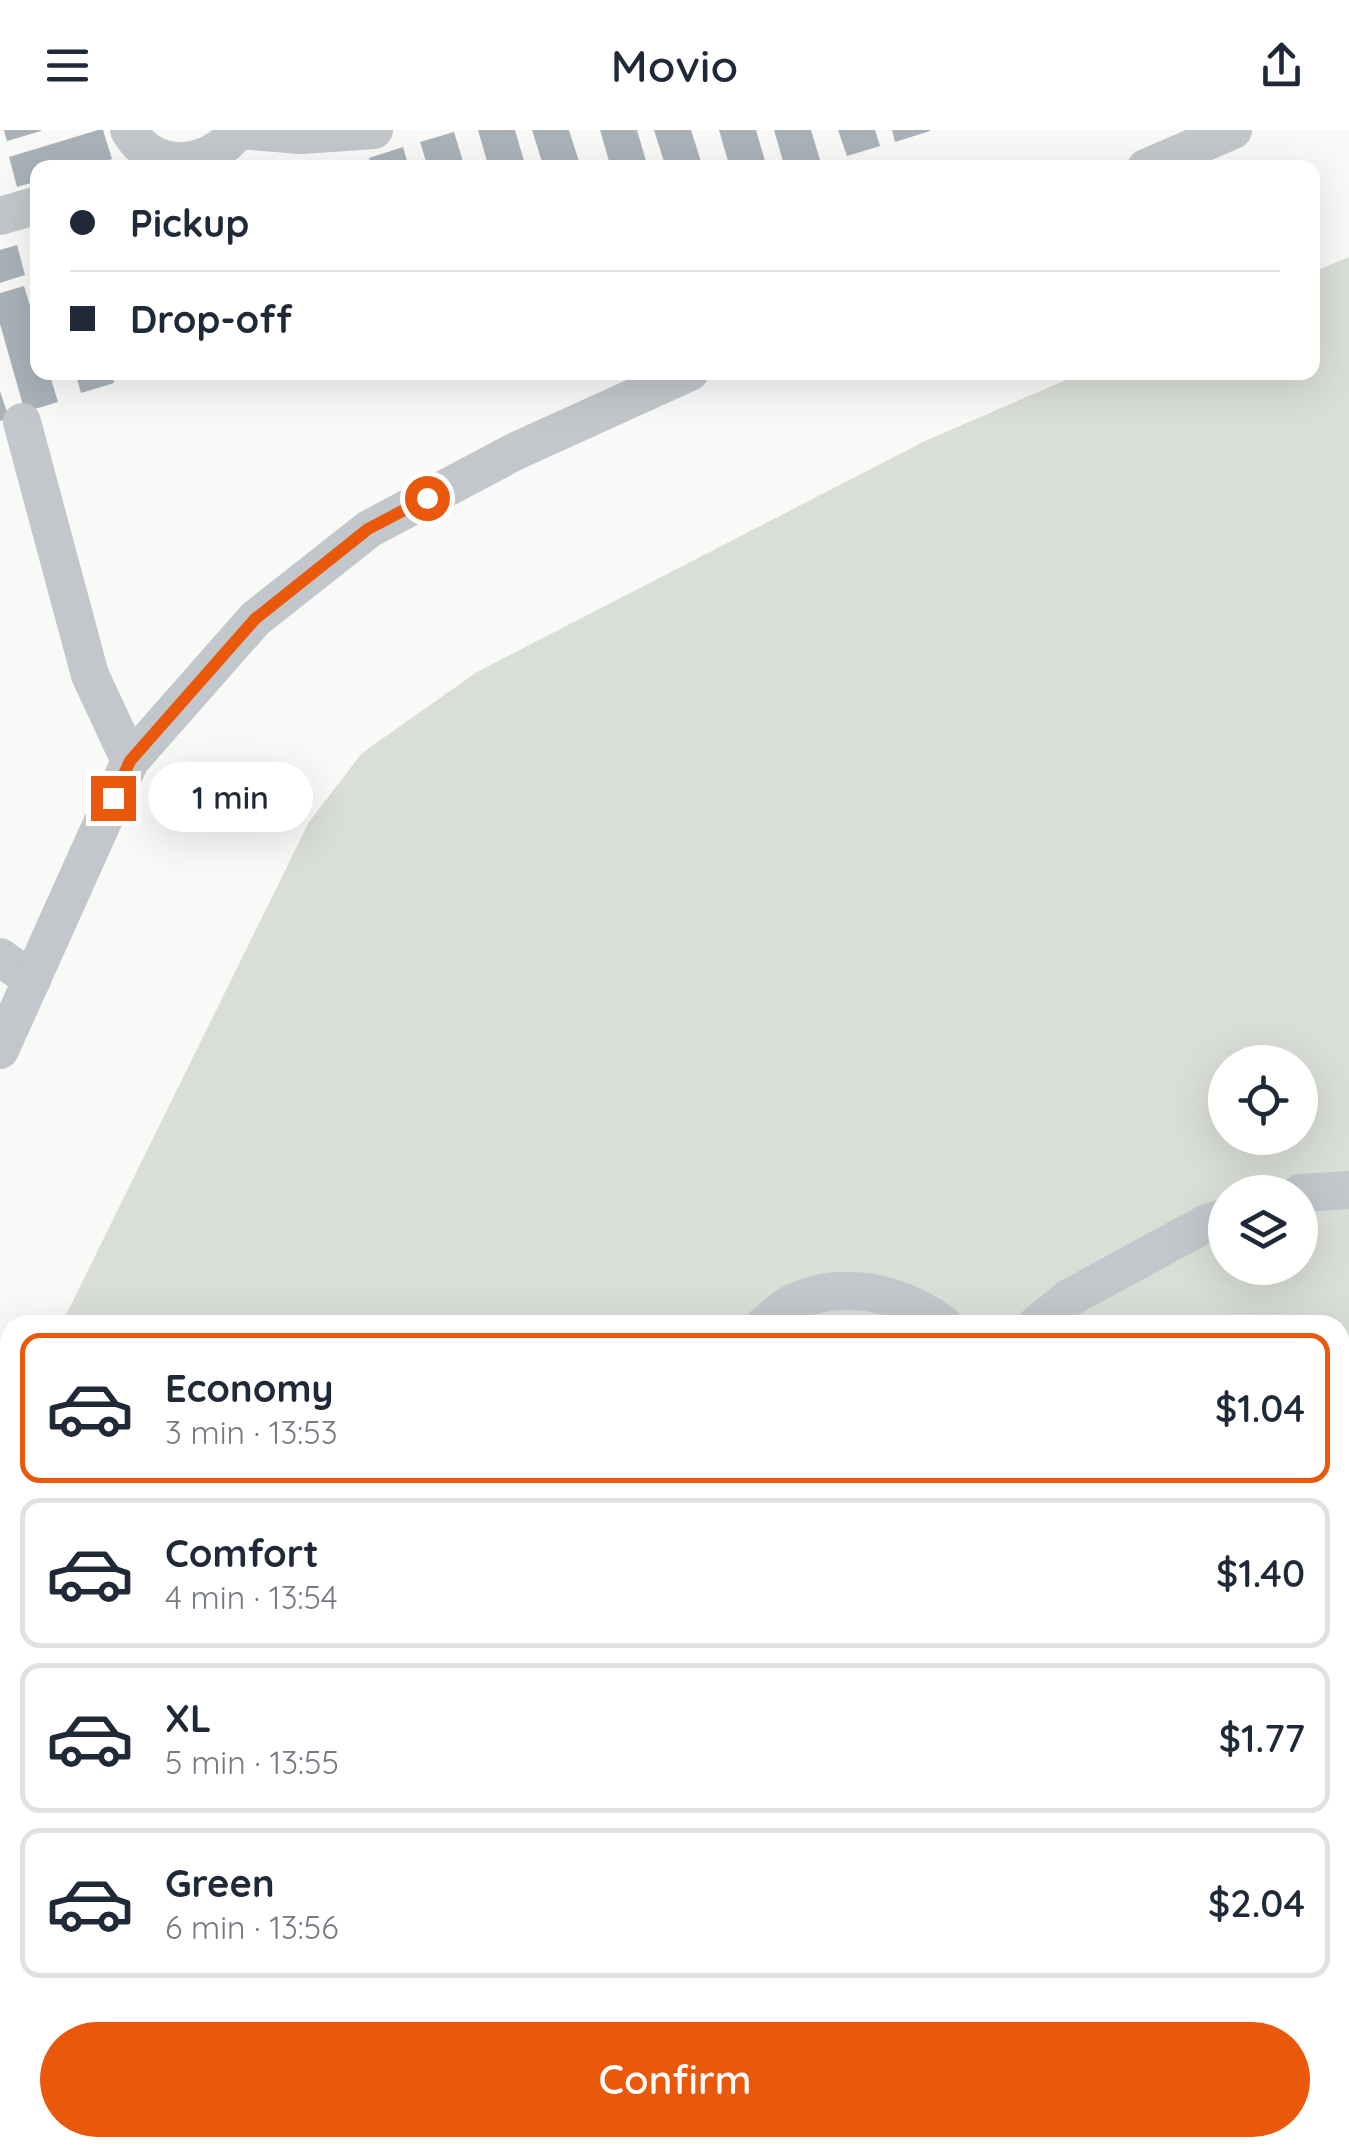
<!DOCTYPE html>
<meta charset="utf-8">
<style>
:root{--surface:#fff;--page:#f2f2f3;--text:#1f2937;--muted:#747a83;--line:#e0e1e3;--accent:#ea580c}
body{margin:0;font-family:Quicksand,sans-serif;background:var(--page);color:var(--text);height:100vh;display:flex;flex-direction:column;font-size:38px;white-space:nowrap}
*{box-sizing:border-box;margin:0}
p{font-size:32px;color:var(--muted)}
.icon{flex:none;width:55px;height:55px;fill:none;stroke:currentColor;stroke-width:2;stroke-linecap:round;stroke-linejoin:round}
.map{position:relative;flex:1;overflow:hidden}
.sheet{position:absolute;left:0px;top:1185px;width:1350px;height:842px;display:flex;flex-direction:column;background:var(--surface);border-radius:30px 30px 0 0;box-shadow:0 10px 40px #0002}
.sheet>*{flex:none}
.guide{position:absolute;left:30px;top:30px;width:1290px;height:220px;border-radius:20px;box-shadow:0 10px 40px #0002;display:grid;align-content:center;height:220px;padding:0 40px;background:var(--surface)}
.tools{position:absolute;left:1208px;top:915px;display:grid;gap:20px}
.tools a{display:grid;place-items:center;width:110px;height:110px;border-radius:50%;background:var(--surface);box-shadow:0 10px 40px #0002;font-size:50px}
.end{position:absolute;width:45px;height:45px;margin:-22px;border:12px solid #ea580c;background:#fff;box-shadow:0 0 0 5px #fff}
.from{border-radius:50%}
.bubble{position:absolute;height:70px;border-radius:35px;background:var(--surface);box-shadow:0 10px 40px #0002;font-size:32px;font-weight:600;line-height:70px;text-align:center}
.guide b{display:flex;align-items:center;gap:35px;height:95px;font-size:38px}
.guide b+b{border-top:2px solid var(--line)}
.guide i{width:25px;height:25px;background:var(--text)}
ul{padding:18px 0 0;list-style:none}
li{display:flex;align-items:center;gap:30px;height:150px;margin:0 20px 15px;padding:0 20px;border:5px solid var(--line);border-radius:20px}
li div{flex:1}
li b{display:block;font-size:38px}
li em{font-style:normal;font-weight:600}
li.selected{border-color:var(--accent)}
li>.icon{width:90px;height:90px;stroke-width:1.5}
.cta{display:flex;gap:20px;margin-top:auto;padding:20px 40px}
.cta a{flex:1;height:115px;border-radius:60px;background:var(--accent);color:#fff;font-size:40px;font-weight:600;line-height:115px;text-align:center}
header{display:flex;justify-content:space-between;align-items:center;height:130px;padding:0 40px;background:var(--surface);font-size:45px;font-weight:600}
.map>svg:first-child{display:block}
.green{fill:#d9ded6;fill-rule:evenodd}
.building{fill:#a9b2b9}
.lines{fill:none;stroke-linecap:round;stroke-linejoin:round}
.minor{stroke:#c2c7cb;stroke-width:38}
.route{stroke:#ea580c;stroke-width:12}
</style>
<header><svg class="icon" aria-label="menu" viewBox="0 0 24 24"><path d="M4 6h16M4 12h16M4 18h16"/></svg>Movio<svg class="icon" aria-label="share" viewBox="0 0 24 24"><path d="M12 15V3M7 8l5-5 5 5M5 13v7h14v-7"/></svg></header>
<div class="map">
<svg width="1349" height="2026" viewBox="0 0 1349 2026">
<rect width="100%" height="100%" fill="#f9f9f7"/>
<!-- green -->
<path class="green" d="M1349,127V2026H0V1319L10,1298V2018H1340V1195H61L309,692L362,623L477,542L925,311L1082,243L1312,242L1313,142ZM1225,932H1300V1008H1225ZM1225,1062H1300V1138H1225Z"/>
<!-- building -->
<g class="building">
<path d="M4,0H41V1L7,11Z"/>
<path d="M98,0H103L112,29L82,38H38V51L17,57L9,27Z"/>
<path d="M478,0H515L526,38H489Z"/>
<path d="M532,0H569L581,38H544Z"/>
<path d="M600,0H637L648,38H611Z"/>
<path d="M654,0H691L703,38H666Z"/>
<path d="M719,0H756L767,38H730Z"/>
<path d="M774,0H811L821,33L807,38H785Z"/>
<path d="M838,0H875L880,16L847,26Z"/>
<path d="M892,0H930V1L895,12Z"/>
<path d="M454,2L465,38H428L420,12Z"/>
<path d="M403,17L409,38H372L369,28Z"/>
<path d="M17,115L25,145L0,153V120Z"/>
<path d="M24,156L38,202V242H49L58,272L25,282L0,194V163Z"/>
<path d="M75,242H111L114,253L81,263Z"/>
<path d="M0,261L9,288L0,291Z"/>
</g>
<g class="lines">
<!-- minor -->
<g class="minor">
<path d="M129,0C154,45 211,38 238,0"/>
<path d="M238,0L301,5L374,0"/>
<path d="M1146,38L1233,0"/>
<path d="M0,86L38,75"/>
<path d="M22,292L90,545L130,631"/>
<path d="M0,827L32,850"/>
<path d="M0,920L130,631L255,489L369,399L514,322L690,242"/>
<path d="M1300,1063L1349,1060"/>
<path d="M764,1195C772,1189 780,1180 789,1175C839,1148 901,1162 944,1195"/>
<path d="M1036,1195L1069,1168L1205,1094L1225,1087"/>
<path d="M1340,1277L1349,1260"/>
<path d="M1340,1822L1349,1807"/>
<path d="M808,2018V2026"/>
<path d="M496,2026L497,2018"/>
<path d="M878,2026L889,2018"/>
<path d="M1218,2026L1223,2018"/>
</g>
</g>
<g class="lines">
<!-- route -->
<path class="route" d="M113,668L130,631L255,489L368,399L427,368"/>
</g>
</svg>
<div class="tools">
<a><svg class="icon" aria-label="locate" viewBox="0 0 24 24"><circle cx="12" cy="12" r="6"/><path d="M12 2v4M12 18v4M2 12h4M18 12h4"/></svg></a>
<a><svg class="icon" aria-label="layers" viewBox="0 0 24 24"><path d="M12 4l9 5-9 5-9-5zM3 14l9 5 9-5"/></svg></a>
</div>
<i class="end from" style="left:427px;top:368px"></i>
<i class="end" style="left:113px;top:668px"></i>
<div class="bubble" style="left:148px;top:632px;width:165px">1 min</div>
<div class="guide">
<b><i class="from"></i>Pickup</b>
<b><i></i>Drop-off</b>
</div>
<section class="sheet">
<ul>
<li class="selected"><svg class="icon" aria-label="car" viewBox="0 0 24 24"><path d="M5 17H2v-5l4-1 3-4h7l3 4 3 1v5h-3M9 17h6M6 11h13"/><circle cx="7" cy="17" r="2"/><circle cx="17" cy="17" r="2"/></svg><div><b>Economy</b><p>3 min · 13:53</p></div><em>$1.04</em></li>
<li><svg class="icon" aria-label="car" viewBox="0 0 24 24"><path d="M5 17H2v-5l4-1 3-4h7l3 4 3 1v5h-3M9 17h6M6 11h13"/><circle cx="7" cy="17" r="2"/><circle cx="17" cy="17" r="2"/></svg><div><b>Comfort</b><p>4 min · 13:54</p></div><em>$1.40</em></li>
<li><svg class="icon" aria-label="car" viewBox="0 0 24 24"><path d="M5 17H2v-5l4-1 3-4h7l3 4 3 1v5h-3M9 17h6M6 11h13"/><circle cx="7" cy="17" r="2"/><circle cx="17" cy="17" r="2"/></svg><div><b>XL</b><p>5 min · 13:55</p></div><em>$1.77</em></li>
<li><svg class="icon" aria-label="car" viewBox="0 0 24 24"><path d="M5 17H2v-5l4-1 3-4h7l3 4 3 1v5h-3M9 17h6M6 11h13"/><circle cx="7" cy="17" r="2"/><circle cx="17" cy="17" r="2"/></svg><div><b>Green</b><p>6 min · 13:56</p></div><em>$2.04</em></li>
</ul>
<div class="cta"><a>Confirm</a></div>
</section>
</div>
